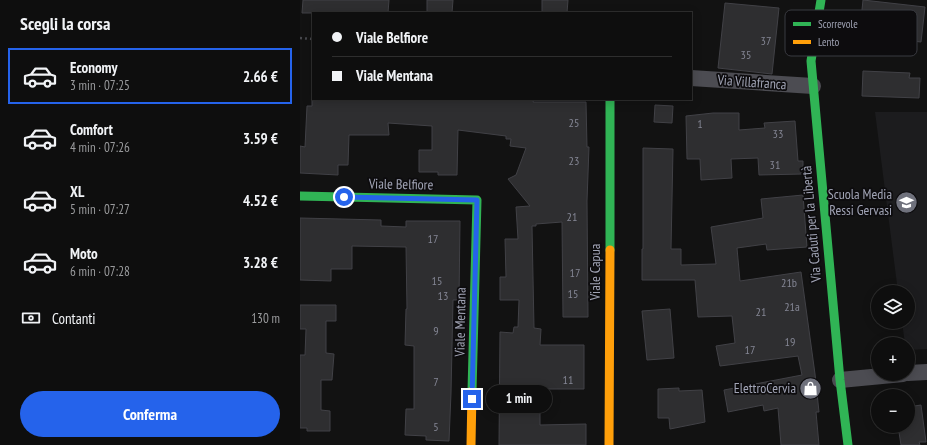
<!DOCTYPE html>
<html lang="it">
<meta charset="utf-8">
<style>
:root{--surface:#0e0e0e;--page:#171717;--text:#f1f3f6;--muted:#9b9c9e;--line:#2e2e2e;--accent:#2563eb}
body{margin:0;font-family:"PT Sans Narrow",sans-serif;background:var(--page);color:var(--text);height:100vh;display:flex;flex-direction:column;font-size:15px;white-space:nowrap}
*{box-sizing:border-box;margin:0}
p{font-size:13px;color:var(--muted)}
.icon{flex:none;width:22px;height:22px;fill:none;stroke:currentColor;stroke-width:2;stroke-linecap:round;stroke-linejoin:round}
.map{position:relative;flex:1;overflow:hidden}
.details{display:flex;flex-direction:column;background:var(--surface);width:300px}
.details>*{flex:none}
.banner{position:absolute;left:12px;top:12px;width:380px;height:88px;border-radius:0px;box-shadow:0 2px 10px #0003,0 0 0 1px var(--line);display:grid;align-content:center;height:88px;padding:0 20px;background:var(--surface)}
.tools{position:absolute;left:571px;top:285px;display:grid;gap:8px}
.tools a{display:grid;place-items:center;width:44px;height:44px;border-radius:50%;background:var(--surface);box-shadow:0 2px 10px #0003,0 0 0 1px var(--line);font-size:20px}
.end{position:absolute;width:18px;height:18px;margin:-9px;border:5px solid #2563eb;background:#fff;box-shadow:0 0 0 2px #fff}
.from{border-radius:50%}
.bubble{position:absolute;height:28px;border-radius:14px;background:var(--surface);box-shadow:0 2px 10px #0003,0 0 0 1px var(--line);font-size:13px;font-weight:700;line-height:28px;text-align:center}
.banner b{display:flex;align-items:center;gap:14px;height:38px;font-size:15px}
.banner b+b{border-top:1px solid var(--line)}
.banner i{width:10px;height:10px;background:var(--text)}
ul{padding:0;list-style:none}
li{display:flex;align-items:center;gap:12px;height:56px;margin:0 8px 6px;padding:0 12px;border:2px solid transparent;border-radius:0px}
li div{flex:1}
li b{display:block;font-size:15px}
li em{font-style:normal;font-weight:700}
li.active{border-color:var(--accent)}
li>.icon{width:36px;height:36px;stroke-width:1.5}
h2{padding:0 20px;font-size:18px;line-height:48px}
.pay{display:flex;align-items:center;gap:10px;height:44px;padding:0 20px;font-size:15px}
.pay p{margin-inline-start:auto}
.primary-button{display:flex;gap:8px;margin-top:auto;padding:8px 20px}
.primary-button a{flex:1;height:46px;border-radius:24px;background:var(--accent);color:#fff;font-size:16px;font-weight:700;line-height:46px;text-align:center}
main{display:flex;flex:1;min-height:0}
.map>svg:first-child{display:block}
.built{fill:#1c1c1e}
.building{fill:#2e2e30;stroke:#414146}
.lines{fill:none;stroke-linecap:round;stroke-linejoin:round}
.path{stroke:#47484d;stroke-width:2.5;stroke-dasharray:2 3;stroke-linecap:butt}
.street{stroke:#4c4c52;stroke-width:16}
.fast{stroke:#30b455;stroke-width:9}
.slow{stroke:#ff9f0a;stroke-width:9}
.route{stroke:#2563eb;stroke-width:5}
.labels{text-anchor:middle;stroke-width:3.5;stroke-linejoin:round;paint-order:stroke}
.number-label{font-size:12px;fill:#848694}
.street-label{font-size:14px;fill:#a1a4b5;stroke:#0d0c0e}
.poi-label{font-size:14px;fill:#a1a4b5;stroke:#0d0c0e;text-anchor:end}
.key{fill:#0d0c0e;stroke:#393a40;stroke-width:1}
.key-label{font-size:11px;fill:#a1a4b5}
</style>
<main>
<section class="details">
<h2>Scegli la corsa</h2>
<ul>
<li class="active"><svg class="icon" aria-label="car" viewBox="0 0 24 24"><path d="M5 17H2v-5l4-1 3-4h7l3 4 3 1v5h-3M9 17h6M6 11h13"/><circle cx="7" cy="17" r="2"/><circle cx="17" cy="17" r="2"/></svg><div><b>Economy</b><p>3 min · 07:25</p></div><em>2.66 €</em></li>
<li><svg class="icon" aria-label="car" viewBox="0 0 24 24"><path d="M5 17H2v-5l4-1 3-4h7l3 4 3 1v5h-3M9 17h6M6 11h13"/><circle cx="7" cy="17" r="2"/><circle cx="17" cy="17" r="2"/></svg><div><b>Comfort</b><p>4 min · 07:26</p></div><em>3.59 €</em></li>
<li><svg class="icon" aria-label="car" viewBox="0 0 24 24"><path d="M5 17H2v-5l4-1 3-4h7l3 4 3 1v5h-3M9 17h6M6 11h13"/><circle cx="7" cy="17" r="2"/><circle cx="17" cy="17" r="2"/></svg><div><b>XL</b><p>5 min · 07:27</p></div><em>4.52 €</em></li>
<li><svg class="icon" aria-label="car" viewBox="0 0 24 24"><path d="M5 17H2v-5l4-1 3-4h7l3 4 3 1v5h-3M9 17h6M6 11h13"/><circle cx="7" cy="17" r="2"/><circle cx="17" cy="17" r="2"/></svg><div><b>Moto</b><p>6 min · 07:28</p></div><em>3.28 €</em></li>
</ul>
<div class="pay"><svg class="icon" aria-label="cash" viewBox="0 0 24 24"><path d="M3 7h18v10H3z"/><circle cx="12" cy="12" r="2"/></svg>Contanti<p>130 m</p></div>
<div class="primary-button"><a>Conferma</a></div>
</section>
<div class="map">
<svg width="627" height="445" viewBox="0 0 627 445">
<rect width="100%" height="100%" fill="#121212"/>
<!-- built -->
<path class="built" d="M575,112H627V349L608,350V344H605L602,322H608V292H598Z"/>
<!-- building -->
<g class="building">
<path d="M3,0H89L88,13H2Z"/>
<path d="M127,0H153L152,13H127Z"/>
<path d="M242,0H268L267,13H242Z"/>
<path d="M563,0L625,7L621,42L612,41V44L559,39Z"/>
<path d="M425,3L479,8L472,74L418,68Z"/>
<path d="M563,71L610,73L609,78H620L619,98L562,96Z"/>
<path d="M12,99H234L233,102H286L287,147H289L287,201L288,317H263L262,222L236,224V226H232L234,328L241,329L240,345H284V389H240V425L286,424V445H199L200,332L213,333L214,327H218L219,300H200V277H206L205,239H218L216,207L230,206L208,179L216,175L226,148L210,146L211,139H206V136L158,130L157,175H138V172H119V150H132V126L88,123L89,135H49L48,165H38V175L0,173V146L5,147L7,106H12Z"/>
<path d="M355,105L373,106L372,123L354,122Z"/>
<path d="M413,113H439V130L465,128L464,123L495,121L498,161H503V174L459,175L458,158L431,159L432,178L401,180L400,159H387L386,116Z"/>
<path d="M343,148L373,149L371,249H381V265L416,264L411,227L463,218L461,199L503,195L507,247L467,250L466,244L437,248L440,281L501,272L515,374L519,412H516L519,445H481L478,408L464,411L463,405L428,412L424,390L502,375L498,356L420,366L416,346L435,343L432,316L398,317L395,280H342V249H343Z"/>
<path d="M0,218L81,220V226L106,227V221H160L159,300H153L151,393L149,441L126,440V436L105,435L106,409H114V346L105,345L106,309H107L106,247L52,246V269H31V281L0,280Z"/>
<path d="M0,305H36V321H26V353L34,354L32,380H21V410L30,411V431H7V428H0V355H5L6,329H0Z"/>
<path d="M370,309L374,358L347,360L342,311Z"/>
<path d="M379,388V391L402,390L405,422L370,429L369,418H358V389Z"/>
<path d="M621,405L626,442H619L620,445H601L598,426H608V407Z"/>
</g>
<g class="lines">
<!-- path -->
<path class="path" d="M0,38L13,39"/>
<!-- street -->
<g class="street">
<path d="M391,78L513,86"/>
<path d="M608,373L627,372"/>
<path d="M540,380L603,374"/>
</g>
<!-- fast -->
<g class="fast">
<path d="M521,0L511,61L540,380L548,445"/>
<path d="M0,196L177,200L172,391"/>
<path d="M310,250V99"/>
</g>
<!-- slow -->
<g class="slow">
<path d="M171,445L172,391"/>
<path d="M309,445L310,250"/>
</g>
</g>
<g class="lines">
<!-- route -->
<path class="route" d="M44,197L177,200L172,399"/>
</g>
<!-- icons -->
<defs>
<symbol id="school-disc" viewBox="-11 -11 22 22"><circle r="9.5" fill="#6f717c" stroke="#0d0c0e"/><path d="M0-5L7-2L0 1L-7-2ZM-4 1L0 2.5L4 1V4Q0 6-4 4Z" fill="#fff"/></symbol>
<symbol id="shop-disc" viewBox="-11 -11 22 22"><circle r="9.5" fill="#6f717c" stroke="#0d0c0e"/><path d="M-5-2.5h2.3a2.7 3.5 0 0 1 5.4 0H5L5.5 6h-11ZM-1.5-2.5h3a1.5 2.3 0 0 0-3 0Z" fill="#fff"/></symbol>
</defs>
<g fill-rule="evenodd">
<use href="#school-disc" x="594" y="190" width="25" height="25"/>
<use href="#shop-disc" x="498" y="376" width="25" height="25"/>
</g>
<g class="labels">
<!-- number labels -->
<g class="number-label">
<text x="466" y="45">37</text>
<text x="446" y="59">35</text>
<text x="274" y="127">25</text>
<text x="400" y="128">1</text>
<text x="478" y="138">33</text>
<text x="274" y="165">23</text>
<text x="475" y="169">31</text>
<text x="272" y="221">21</text>
<text x="133" y="243">17</text>
<text x="275" y="277">17</text>
<text x="137" y="285">15</text>
<text x="489" y="287">21b</text>
<text x="273" y="298">15</text>
<text x="143" y="300">13</text>
<text x="492" y="311">21a</text>
<text x="461" y="316">21</text>
<text x="136" y="335">9</text>
<text x="490" y="346">19</text>
<text x="450" y="354">17</text>
<text x="268" y="384">11</text>
<text x="136" y="386">7</text>
<text x="136" y="431">5</text>
</g>
<!-- street labels -->
<g class="street-label">
<text transform="translate(452 82) rotate(4)" y="5">Via Villafranca</text>
<text transform="translate(101 184) rotate(1)" y="5">Viale Belfiore</text>
<text transform="translate(511 224) rotate(-95)" y="5">Via Caduti per la Libertà</text>
<text transform="translate(295 272) rotate(-90)" y="5">Viale Capua</text>
<text transform="translate(160 322) rotate(-89)" y="5">Viale Mentana</text>
</g>
<!-- poi labels -->
<g class="poi-label">
<text x="592" y="199">Scuola Media<tspan x="592" dy="16">Ressi Gervasi</tspan></text>
<text x="496" y="393">ElettroCervia</text>
</g>
</g>
<!-- legend -->
<rect x="485" y="10" width="132" height="46" rx="6" class="key"/>
<rect x="493" y="22" width="18" height="4" fill="#30b455"/>
<rect x="493" y="40" width="18" height="4" fill="#ff9f0a"/>
<g class="key-label">
<text x="518" y="28">Scorrevole</text>
<text x="518" y="46">Lento</text>
</g>
</svg>
<div class="tools">
<a><svg class="icon" aria-label="layers" viewBox="0 0 24 24"><path d="M12 4l9 5-9 5-9-5zM3 14l9 5 9-5"/></svg></a>
<a>+</a>
<a>−</a>
</div>
<i class="end from" style="left:44px;top:197px"></i>
<i class="end" style="left:172px;top:399px"></i>
<div class="bubble" style="left:186px;top:385px;width:66px">1 min</div>
<div class="banner">
<b><i class="from"></i>Viale Belfiore</b>
<b><i></i>Viale Mentana</b>
</div>
</div>
</main>
